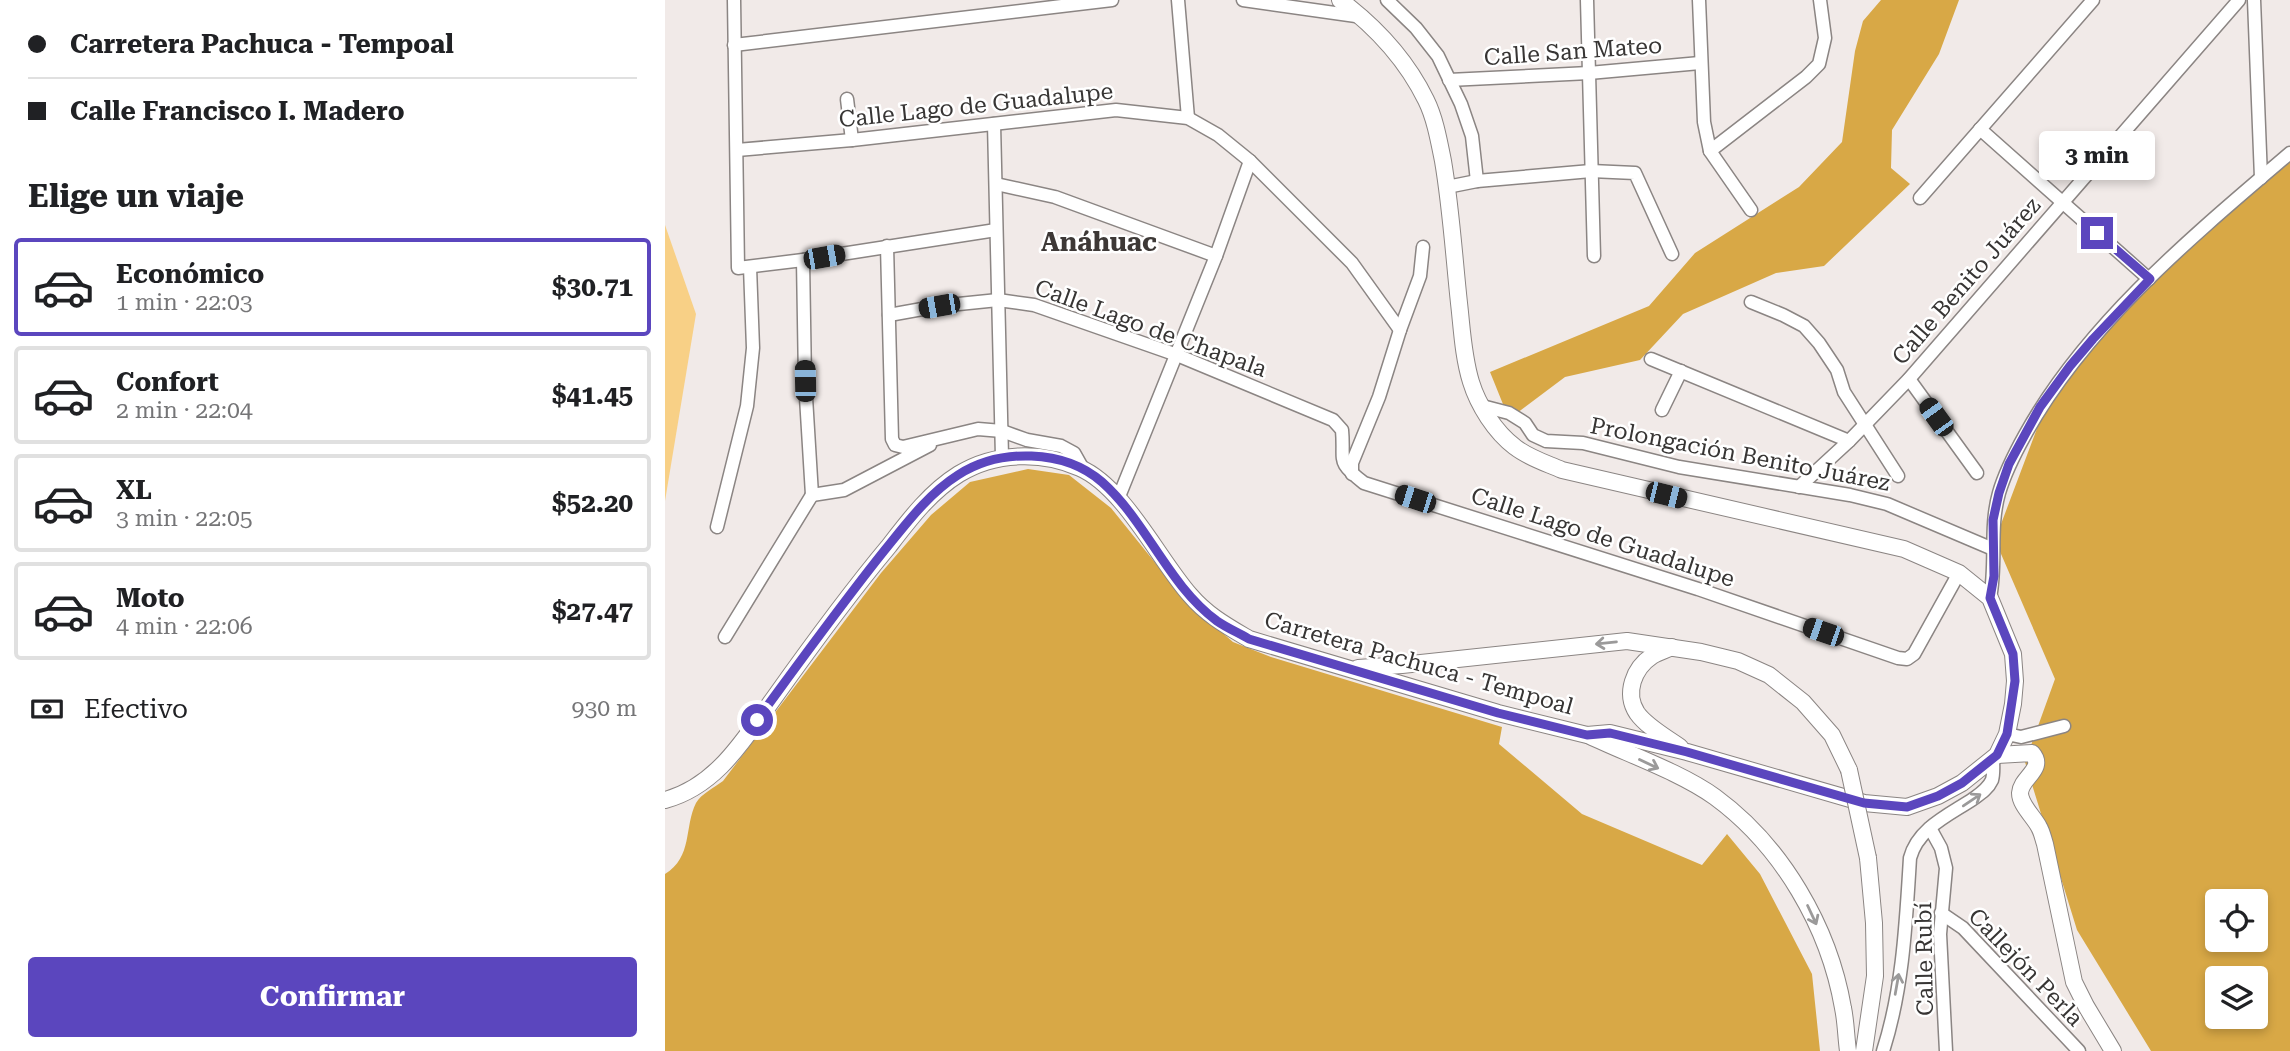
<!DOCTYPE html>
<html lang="es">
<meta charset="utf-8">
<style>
:root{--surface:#fff;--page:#f2f2f2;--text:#202124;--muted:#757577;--line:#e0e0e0;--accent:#5b46be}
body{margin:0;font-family:"Roboto Serif",serif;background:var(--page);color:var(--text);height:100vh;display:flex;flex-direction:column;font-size:26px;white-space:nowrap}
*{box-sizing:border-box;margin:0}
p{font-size:23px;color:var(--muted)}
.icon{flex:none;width:38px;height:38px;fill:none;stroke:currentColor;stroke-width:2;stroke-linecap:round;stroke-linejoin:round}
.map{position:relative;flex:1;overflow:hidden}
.side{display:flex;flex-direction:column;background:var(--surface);width:665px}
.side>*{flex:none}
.banner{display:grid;align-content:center;height:154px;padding:0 28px;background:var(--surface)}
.controls{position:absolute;left:1540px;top:889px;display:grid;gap:14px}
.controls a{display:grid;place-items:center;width:63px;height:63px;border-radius:7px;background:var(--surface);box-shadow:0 4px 10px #0003;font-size:35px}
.end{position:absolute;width:32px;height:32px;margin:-16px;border:9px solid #5b46be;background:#fff;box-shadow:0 0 0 4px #fff}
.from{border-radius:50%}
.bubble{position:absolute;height:49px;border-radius:7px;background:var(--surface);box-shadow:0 4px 10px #0003;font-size:23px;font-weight:700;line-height:49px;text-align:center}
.car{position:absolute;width:21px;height:42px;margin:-21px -10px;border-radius:9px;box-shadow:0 0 5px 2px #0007;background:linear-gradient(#222 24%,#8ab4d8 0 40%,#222 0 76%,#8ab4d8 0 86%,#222 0)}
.banner b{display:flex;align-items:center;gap:24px;height:66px;font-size:26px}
.banner b+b{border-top:2px solid var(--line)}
.banner i{width:18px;height:18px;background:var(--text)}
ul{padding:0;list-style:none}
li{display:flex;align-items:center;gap:21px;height:98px;margin:0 14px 10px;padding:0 14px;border:4px solid var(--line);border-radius:7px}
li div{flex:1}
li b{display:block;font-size:26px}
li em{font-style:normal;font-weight:700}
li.selected{border-color:var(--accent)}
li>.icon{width:63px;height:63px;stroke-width:1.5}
h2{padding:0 28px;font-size:32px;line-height:84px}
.pay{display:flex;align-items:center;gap:18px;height:77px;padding:0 28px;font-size:26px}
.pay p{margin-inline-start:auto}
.primary-button{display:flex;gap:14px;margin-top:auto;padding:14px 28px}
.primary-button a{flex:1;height:80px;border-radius:7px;background:var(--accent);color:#fff;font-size:28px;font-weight:700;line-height:80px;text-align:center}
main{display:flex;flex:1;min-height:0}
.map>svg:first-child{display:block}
.green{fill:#f8d086}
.forest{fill:#d8a846;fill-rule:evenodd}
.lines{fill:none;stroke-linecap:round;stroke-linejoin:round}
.street-casing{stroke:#8b8583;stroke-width:15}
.secondary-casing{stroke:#8b8583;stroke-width:18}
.street{stroke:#fff;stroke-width:12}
.secondary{stroke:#fff;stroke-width:16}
.secondary-bridge-casing{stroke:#8b8583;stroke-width:18;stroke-linecap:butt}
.secondary-bridge{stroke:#fff;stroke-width:16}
.oneway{stroke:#9b9a9a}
.route{stroke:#5b46be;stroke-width:9}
.labels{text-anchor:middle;stroke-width:5;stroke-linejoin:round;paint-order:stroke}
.street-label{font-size:23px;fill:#373534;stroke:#fff}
.quarter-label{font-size:26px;font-weight:bold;fill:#3d3836;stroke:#fff}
</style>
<main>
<section class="side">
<div class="banner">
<b><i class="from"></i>Carretera Pachuca - Tempoal</b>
<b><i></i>Calle Francisco I. Madero</b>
</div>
<h2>Elige un viaje</h2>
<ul>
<li class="selected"><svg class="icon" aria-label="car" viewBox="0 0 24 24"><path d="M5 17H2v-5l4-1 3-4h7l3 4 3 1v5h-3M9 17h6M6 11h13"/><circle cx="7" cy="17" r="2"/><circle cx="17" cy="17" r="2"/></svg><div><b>Económico</b><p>1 min · 22:03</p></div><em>$30.71</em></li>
<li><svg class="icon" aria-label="car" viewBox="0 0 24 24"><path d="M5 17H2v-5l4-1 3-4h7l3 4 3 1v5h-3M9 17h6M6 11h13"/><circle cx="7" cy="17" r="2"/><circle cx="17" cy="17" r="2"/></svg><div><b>Confort</b><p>2 min · 22:04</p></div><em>$41.45</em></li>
<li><svg class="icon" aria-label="car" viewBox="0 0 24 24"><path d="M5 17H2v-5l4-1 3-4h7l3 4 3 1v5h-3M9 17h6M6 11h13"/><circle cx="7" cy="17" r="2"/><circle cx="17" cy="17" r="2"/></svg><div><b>XL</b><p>3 min · 22:05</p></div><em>$52.20</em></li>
<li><svg class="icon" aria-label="car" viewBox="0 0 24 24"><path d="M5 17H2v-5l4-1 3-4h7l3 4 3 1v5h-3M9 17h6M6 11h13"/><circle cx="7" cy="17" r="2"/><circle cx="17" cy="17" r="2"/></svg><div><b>Moto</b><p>4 min · 22:06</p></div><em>$27.47</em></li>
</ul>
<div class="pay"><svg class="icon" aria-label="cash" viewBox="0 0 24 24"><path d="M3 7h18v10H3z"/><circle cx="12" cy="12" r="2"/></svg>Efectivo<p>930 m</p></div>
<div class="primary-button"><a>Confirmar</a></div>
</section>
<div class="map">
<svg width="1625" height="1051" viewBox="0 0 1625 1051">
<rect width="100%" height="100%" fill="#f1eae8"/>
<!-- green -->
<path class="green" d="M0,225L31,314L0,501Z"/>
<!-- forest -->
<g class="forest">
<path d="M1216,0H1294L1274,54L1227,130L1226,168L1245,184L1159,266L1111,273L1018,314L975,360L900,377L844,419L825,372L984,306L1030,253L1134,187L1177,142L1190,51L1198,21Z"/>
<path d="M1625,153V1051H1486L1412,930L1360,762L1390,679L1330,540L1379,410L1452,312ZM1552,901H1591V940H1552ZM1552,978H1591V1017H1552Z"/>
<path d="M363,469L404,475L446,508L521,601L568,642L606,657L837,727L834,744L917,814L1037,865L1062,834L1095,874L1147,974L1155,1051H0V874C28,857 19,827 31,803C36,794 50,787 58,781L216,573L266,515L305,482Z"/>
</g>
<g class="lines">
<defs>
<g id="street">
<path d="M69,0L73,268L138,260L331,230"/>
<path d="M513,0L523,118"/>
<path d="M578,0L698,17"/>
<path d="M722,0L751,28L773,56L796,104L807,136L812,181"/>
<path d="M922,0L929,256"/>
<path d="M1034,0L1039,122L1045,151L1086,210"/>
<path d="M1589,0L1596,178"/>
<path d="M69,45L447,0"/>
<path d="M784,80L924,73L1035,63"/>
<path d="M182,99L187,140"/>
<path d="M329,124L337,457"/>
<path d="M1315,129L1484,279"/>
<path d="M72,150L187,140L451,110L523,118L553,135L585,161L687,263L735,330"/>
<path d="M1045,151L1141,77L1154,64L1160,38L1155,0"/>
<path d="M331,184L390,197L551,256"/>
<path d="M782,187L812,181L926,171L970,173L1007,254"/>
<path d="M1255,198L1428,0"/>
<path d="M222,246L227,439L230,445L238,447L313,429L337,431L362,440L396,446L409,453L418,469"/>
<path d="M138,260L140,381L147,495"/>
<path d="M1086,302L1118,315L1139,326L1154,343L1172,370L1179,392L1233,476"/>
<path d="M224,315L274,306L333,300L369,305L512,355L668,420L677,430C680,463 670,460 699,483L1033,589L1233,658L1242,659L1249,654L1294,573"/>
<path d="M986,359L1184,441"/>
<path d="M1244,379L1312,473"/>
<path d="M817,406L844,413L860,423L868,435L881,441L918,443L1014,467L1185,495L1222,504L1328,549"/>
<path d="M997,410L1016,371"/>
<path d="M687,474V463L714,397L735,330L755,276L758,247"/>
<path d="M1134,487L1184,441L1244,379L1574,0"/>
<path d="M147,495L179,490L265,445"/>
<path d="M453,499L551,256L585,161"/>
<path d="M52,527L82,406L88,348L85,267"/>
<path d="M1325,598C1332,563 1324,528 1334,493C1340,472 1350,453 1360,435C1421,324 1530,234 1625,153"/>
<path d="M60,637L147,495"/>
<path d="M1342,734L1356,737L1399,726"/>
<path d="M1265,828L1276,848L1281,868L1275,934L1281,1051"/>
<path d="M1276,913L1298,928L1414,1051"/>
<path d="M1218,1051C1238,989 1241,922 1245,858C1253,828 1284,815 1308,799C1315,794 1323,789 1327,780C1329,773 1328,766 1328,758"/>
</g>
<g id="secondary">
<path d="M1007,647C1001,650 993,652 987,656C969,668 959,693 972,713C982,727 1001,737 1015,747"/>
<path d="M693,668L737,665L962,641L1036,652L1073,661L1104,675L1138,702L1167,735L1184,770"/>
<path d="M925,736C963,754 1017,773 1050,797C1117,846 1164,927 1178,1008C1181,1022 1181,1037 1183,1051"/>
<path d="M1332,755L1367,753C1381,769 1356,777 1355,793C1355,805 1369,817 1374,827C1377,832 1378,838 1380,844L1409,982L1421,1006L1448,1051"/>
<path d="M0,800C52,786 79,739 109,698C146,646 183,595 224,546C244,520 265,492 294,474C330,452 377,451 415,468C459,487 494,560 525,595C542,615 562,626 584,639L833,713L922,735L945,733L1022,752L1199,803L1242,807L1273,796L1297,783L1332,755L1342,734L1348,704L1350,681L1348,654L1325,598L1294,573L1239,549L897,470C881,463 864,458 850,447C830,432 813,405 806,382C798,356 797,329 794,303C789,256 786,208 778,161C774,141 770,118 761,100C741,59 711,27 675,0"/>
<path d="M1199,1051L1210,976L1209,923L1203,858"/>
</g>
</defs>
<!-- street casing -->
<use href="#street" class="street-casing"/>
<!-- secondary casing -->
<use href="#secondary" class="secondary-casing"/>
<!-- street -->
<use href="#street" class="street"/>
<!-- secondary -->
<use href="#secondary" class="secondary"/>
<defs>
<path id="secondary-bridge" d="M1184,770L1203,858"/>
</defs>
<!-- secondary-bridge casing -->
<use href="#secondary-bridge" class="secondary-bridge-casing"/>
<!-- secondary-bridge -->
<use href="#secondary-bridge" class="secondary-bridge"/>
</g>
<!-- one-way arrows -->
<defs><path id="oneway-shaft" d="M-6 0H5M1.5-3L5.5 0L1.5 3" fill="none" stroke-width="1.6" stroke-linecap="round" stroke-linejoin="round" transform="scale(1.75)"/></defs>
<g class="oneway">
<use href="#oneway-shaft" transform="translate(941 643) rotate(174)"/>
<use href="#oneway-shaft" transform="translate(984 764) rotate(25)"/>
<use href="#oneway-shaft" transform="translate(1307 800) rotate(-34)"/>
<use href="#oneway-shaft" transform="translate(1147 915) rotate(65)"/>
<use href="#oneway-shaft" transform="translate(1232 984) rotate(-80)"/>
</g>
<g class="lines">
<!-- route -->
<path class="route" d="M92,720C134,663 175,606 219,551C241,524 263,494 293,475C335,448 399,449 437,482C482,522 503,585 552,621C562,628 574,633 584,639L833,713L922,735L945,733L1022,752L1199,803L1242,807L1273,796L1297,783L1332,755L1342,734L1350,681L1348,654L1325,598L1329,576L1328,520L1334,493L1344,464L1375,407L1405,366L1428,339L1485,279L1432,233"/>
</g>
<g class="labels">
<!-- street labels -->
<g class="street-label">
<text transform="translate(908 51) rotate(-4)" y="8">Calle San Mateo</text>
<text transform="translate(311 105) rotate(-6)" y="8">Calle Lago de Guadalupe</text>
<text transform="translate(1301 281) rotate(-49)" y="8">Calle Benito Juárez</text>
<text transform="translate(486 328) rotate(20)" y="8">Calle Lago de Chapala</text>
<text transform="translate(1075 454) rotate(11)" y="8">Prolongación Benito Juárez</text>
<text transform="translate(938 537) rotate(18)" y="8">Calle Lago de Guadalupe</text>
<text transform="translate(754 663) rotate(16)" y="8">Carretera Pachuca - Tempoal</text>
<text transform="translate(1259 959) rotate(-91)" y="8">Calle Rubí</text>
<text transform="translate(1361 967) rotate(46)" y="8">Callejón Perla</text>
</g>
<!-- quarter labels -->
<g class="quarter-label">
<text x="434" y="251">Anáhuac</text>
</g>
</g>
</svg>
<div class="controls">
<a><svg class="icon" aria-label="locate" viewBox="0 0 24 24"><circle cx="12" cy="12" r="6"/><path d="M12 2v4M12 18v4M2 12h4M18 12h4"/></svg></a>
<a><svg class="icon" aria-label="layers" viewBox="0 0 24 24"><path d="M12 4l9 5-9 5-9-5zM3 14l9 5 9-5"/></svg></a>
</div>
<i class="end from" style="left:92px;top:720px"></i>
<i class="end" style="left:1432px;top:233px"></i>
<div class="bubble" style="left:1374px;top:131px;width:116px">3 min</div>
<i class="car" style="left:159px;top:257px;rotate:80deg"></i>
<i class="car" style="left:274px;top:306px;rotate:260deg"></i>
<i class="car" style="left:140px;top:381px;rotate:359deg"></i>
<i class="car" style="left:1271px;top:417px;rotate:324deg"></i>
<i class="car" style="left:1001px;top:495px;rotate:104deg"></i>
<i class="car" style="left:750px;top:499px;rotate:288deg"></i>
<i class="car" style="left:1158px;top:632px;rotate:289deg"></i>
</div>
</main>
